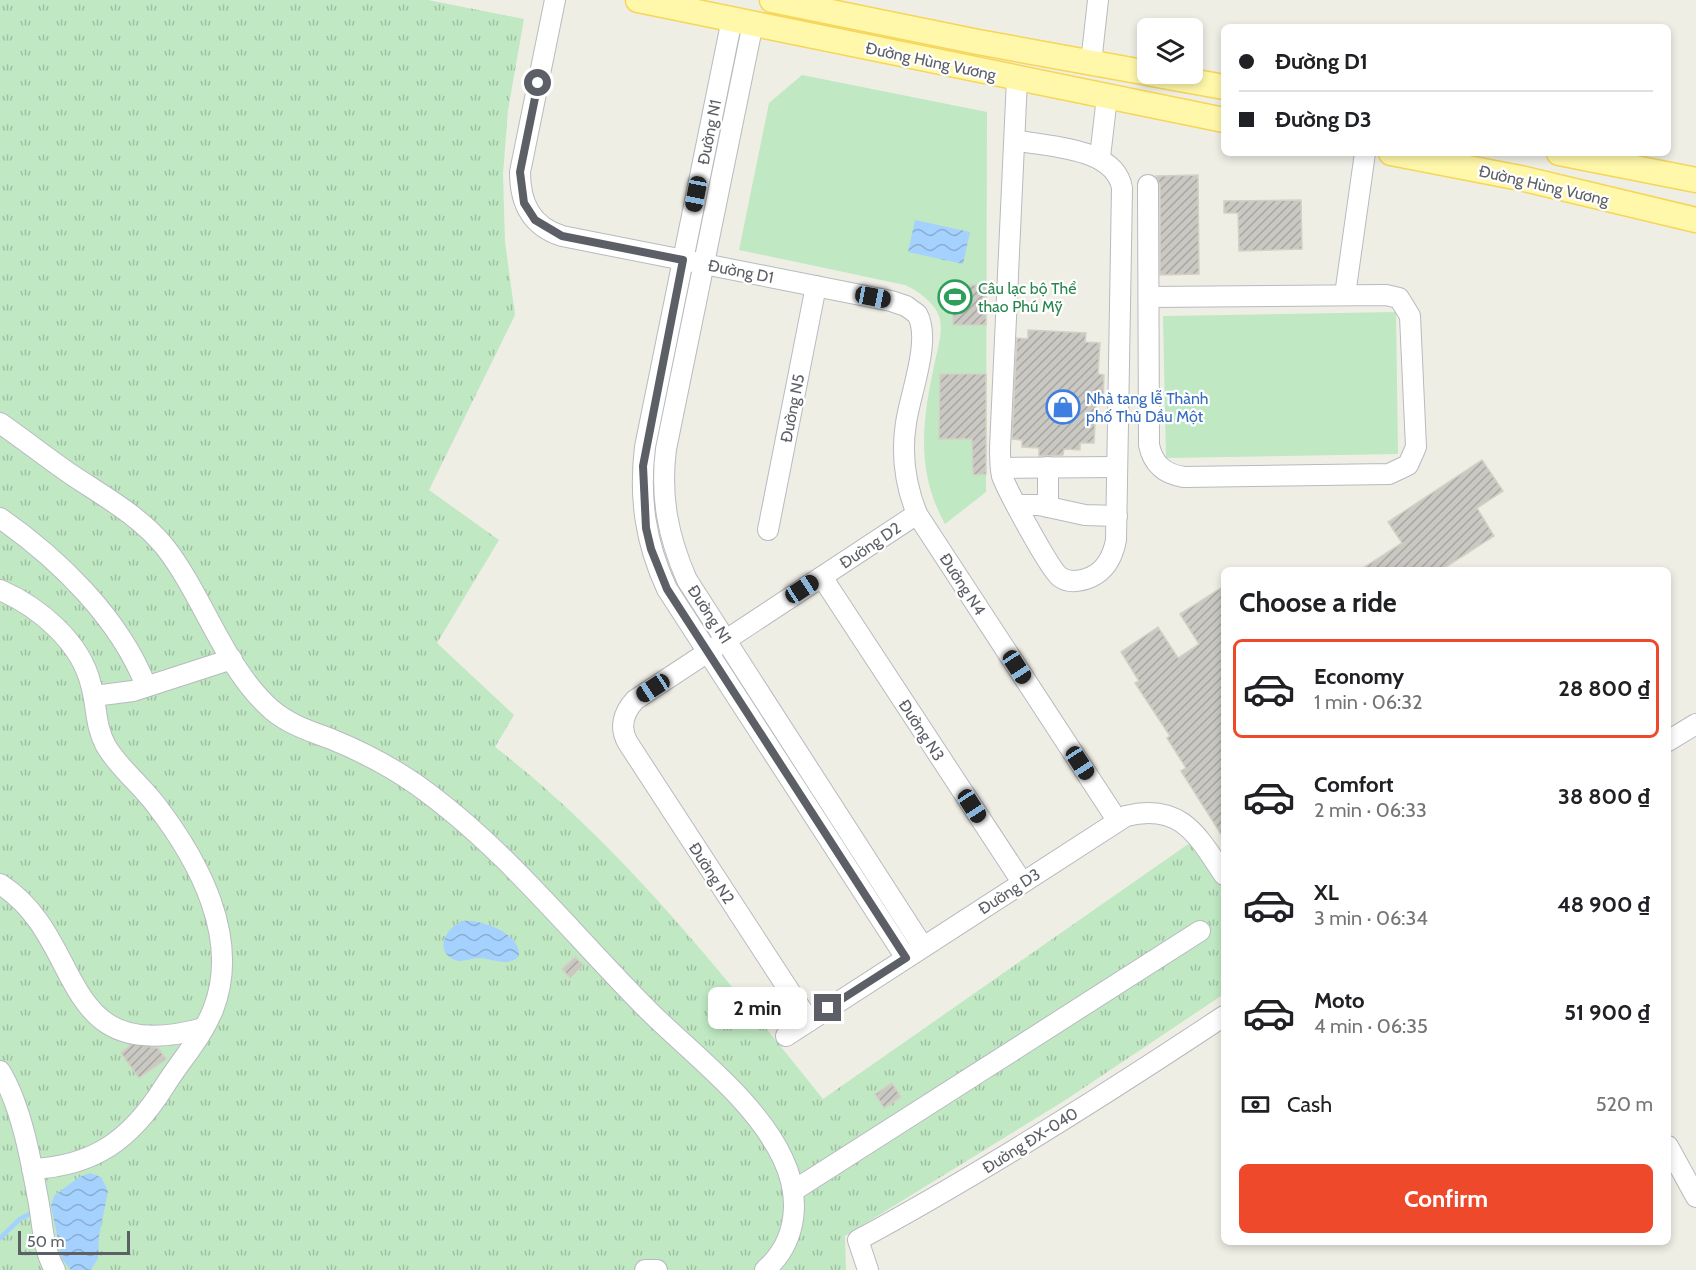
<!DOCTYPE html>
<meta charset="utf-8">
<style>
:root{--surface:#fff;--page:#f6f6f6;--text:#202124;--muted:#757577;--line:#e0e0e0;--accent:#ef492b}
body{margin:0;font-family:Cabin,sans-serif;background:var(--page);color:var(--text);height:100vh;display:flex;flex-direction:column;font-size:22px;white-space:nowrap}
*{box-sizing:border-box;margin:0}
p{font-size:20px;color:var(--muted)}
.icon{flex:none;width:33px;height:33px;fill:none;stroke:currentColor;stroke-width:2;stroke-linecap:round;stroke-linejoin:round}
.map{position:relative;flex:1;overflow:hidden}
.sheet{position:absolute;left:1221px;top:567px;width:450px;height:678px;display:flex;flex-direction:column;background:var(--surface);border-radius:9px;box-shadow:0 3px 9px #0003}
.sheet>*{flex:none}
.banner{position:absolute;left:1221px;top:24px;width:450px;height:132px;border-radius:9px;box-shadow:0 3px 9px #0003;display:grid;align-content:center;height:132px;padding:0 18px;background:var(--surface)}
.fabs{position:absolute;left:1137px;top:18px;display:grid;gap:12px}
.fabs a{display:grid;place-items:center;width:66px;height:66px;border-radius:9px;background:var(--surface);box-shadow:0 3px 9px #0003;font-size:30px}
.scale{position:absolute;left:18px;bottom:15px;width:112px;box-sizing:border-box;padding-left:6px;border:3px solid #5c6066;border-top:0;font-size:16px;line-height:21px;white-space:nowrap;color:#5c6066;-webkit-text-stroke:4px #fff;paint-order:stroke}
.end{position:absolute;width:27px;height:27px;margin:-14px;border:8px solid #5c6066;background:#fff;box-shadow:0 0 0 3px #fff}
.from{border-radius:50%}
.bubble{position:absolute;height:42px;border-radius:9px;background:var(--surface);box-shadow:0 3px 9px #0003;font-size:20px;font-weight:700;line-height:42px;text-align:center}
.car{position:absolute;width:18px;height:36px;margin:-18px -9px;border-radius:8px;box-shadow:0 0 4px 2px #0007;background:linear-gradient(#222 24%,#8ab4d8 0 40%,#222 0 76%,#8ab4d8 0 86%,#222 0)}
.banner b{display:flex;align-items:center;gap:21px;height:57px;font-size:22px}
.banner b+b{border-top:2px solid var(--line)}
.banner i{width:15px;height:15px;background:var(--text)}
ul{padding:0;list-style:none}
li{display:flex;align-items:center;gap:18px;height:99px;margin:0 12px 9px;padding:0 6px;border:3px solid transparent;border-radius:9px}
li div{flex:1}
li b{display:block;font-size:22px}
li em{font-style:normal;font-weight:700}
li.selected{border-color:var(--accent)}
li>.icon{width:54px;height:54px;stroke-width:1.5}
h2{padding:0 18px;font-size:27px;line-height:72px}
.pay{display:flex;align-items:center;gap:15px;height:66px;padding:0 18px;font-size:22px}
.pay p{margin-inline-start:auto}
.cta{display:flex;gap:12px;margin-top:auto;padding:12px 18px}
.cta a{flex:1;height:69px;border-radius:9px;background:var(--accent);color:#fff;font-size:24px;font-weight:700;line-height:69px;text-align:center}
.map>svg:first-child{display:block}
.grass{fill:url(#grass-tufts)}
.pitch{fill:#c0e8c3}
.water{fill:url(#water-waves)}
.lines{fill:none;stroke-linecap:round;stroke-linejoin:round}
.stream{stroke:#a5d1ff;stroke-width:4.5}
.building{fill:url(#building-hatch);stroke:#d4d0c3;stroke-width:1.5}
.minor-casing{stroke:#b7babf;stroke-width:22}
.major-casing{stroke:#f6d557;stroke-width:27}
.minor{stroke:#fff;stroke-width:20}
.major{stroke:#fff8aa;stroke-width:24}
.route{stroke:#5c6066;stroke-width:8}
.labels{text-anchor:middle;stroke-width:4.5;stroke-linejoin:round;paint-order:stroke}
.street-label{font-size:16px;fill:#5c6066;stroke:#fff}
.leisure-label{font-size:16px;fill:#27864d;stroke:#fff;text-anchor:start}
.shop-label{font-size:16px;fill:#366cbe;stroke:#fff;text-anchor:start}
</style>
<div class="map">
<svg width="1696" height="1270" viewBox="0 0 1696 1270">
<defs>
<pattern id="grass-tufts" width="24" height="20" patternUnits="userSpaceOnUse" patternTransform="scale(1.5)"><rect width="24" height="20" fill="#c0e8c3"/><path d="M3 7l-1-3M5 7V3M7 7l1-3M15 17l-1-3M17 17v-4M19 17l1-3" fill="none" stroke="#9fbfa2"/></pattern>
<pattern id="water-waves" width="16" height="10" patternUnits="userSpaceOnUse" patternTransform="scale(1.5)"><rect width="16" height="10" fill="#a5d1ff"/><path d="M0 5q4-4 8 0t8 0" fill="none" stroke="#8aadd2"/></pattern>
<pattern id="building-hatch" width="6" height="6" patternUnits="userSpaceOnUse" patternTransform="scale(1.5)"><rect width="6" height="6" fill="#cac8c2"/><path d="M-1 1l2-2M0 6l6-6M5 7l2-2" fill="none" stroke="#a7a6a1"/></pattern>
</defs>
<rect width="100%" height="100%" fill="#efeee5"/>
<!-- grass -->
<path class="grass" d="M0,0H428L524,19L508,110L503,174L505,242L515,315L429,490L499,540L437,643L514,715L495,747C622,845 723,975 823,1099L1194,840L1224,886V994L1064,1101L845,1236L846,1270H0Z"/>
<!-- pitch -->
<g class="pitch">
<path d="M802,75L987,112L986,492L945,524C916,472 922,422 934,366C937,351 944,331 939,316C933,301 918,291 905,285L739,250L769,103Z"/>
<path d="M1396,312L1398,454L1166,458L1163,316Z"/>
</g>
<!-- water -->
<g class="water">
<path d="M915,220L970,232L963,264L908,252Z"/>
<path d="M463,921C481,919 521,933 519,956C508,968 492,958 478,958C470,958 463,963 455,960C433,951 446,927 463,921Z"/>
<path d="M90,1173L101,1177L108,1191L99,1236L98,1258L91,1270H71L62,1259L51,1206L54,1196L79,1177Z"/>
</g>
<g class="lines">
<!-- stream -->
<path class="stream" d="M0,1238L20,1219L35,1211"/>
</g>
<!-- building -->
<g class="building">
<path d="M1198,175L1199,274L1160,275V185L1156,176Z"/>
<path d="M1301,200L1302,249L1239,251L1238,213H1224V201Z"/>
<path d="M964,285H986V325H953V302H964Z"/>
<path d="M1028,330L1086,333L1085,342L1100,343L1098,374L1104,375L1103,403H1096L1094,443H1080V450L1064,449L1063,455L1039,456V448L1022,447V440L1012,439L1017,338L1028,339Z"/>
<path d="M940,374H986V474L973,475L972,439H939Z"/>
<path d="M1482,460L1503,491L1477,508L1494,536L1441,570H1360L1402,543L1388,522Z"/>
<path d="M1224,586V839L1181,771L1186,768L1167,738L1170,736L1135,683L1139,681L1121,652L1158,627L1178,658L1199,644L1180,614Z"/>
<path d="M575,957L583,965L570,978L562,969Z"/>
<path d="M132,1044L158,1048L166,1059L139,1078L121,1053Z"/>
<path d="M892,1083L901,1097L884,1108L875,1094Z"/>
</g>
<g class="lines">
<defs>
<g id="minor">
<path d="M555,0L520,172C520,203 531,226 562,236L891,301L906,306L917,314C932,339 910,394 906,423C901,454 905,484 917,514L1117,820"/>
<path d="M732,19L645,447C639,497 645,542 667,589L906,958"/>
<path d="M753,23L666,449C660,496 668,537 687,580L923,947"/>
<path d="M1091,63L1098,0"/>
<path d="M1015,140C1048,147 1115,147 1122,188L1116,540C1113,556 1106,570 1091,577C1081,581 1070,584 1060,577C1050,570 1007,490 1002,476C1000,467 1000,458 1000,448L1017,79"/>
<path d="M1100,157L1107,97"/>
<path d="M1148,185L1149,445C1153,464 1164,474 1184,477L1389,474L1408,465L1416,447L1410,316L1399,298L1386,295L1149,297"/>
<path d="M1345,295L1365,153"/>
<path d="M0,423C23,439 46,457 69,473C103,496 139,515 165,547C204,597 224,668 272,710C290,725 310,731 331,739C361,751 391,767 417,785C507,849 575,938 653,1015C696,1057 757,1103 783,1159C801,1197 798,1241 765,1270"/>
<path d="M1001,468L1117,467"/>
<path d="M1017,505H1039L1085,515L1117,516"/>
<path d="M1048,507V467"/>
<path d="M0,518C59,559 120,619 146,686"/>
<path d="M768,530L816,286"/>
<path d="M822,577L1022,882"/>
<path d="M0,590C39,607 81,642 91,685C97,706 95,726 106,746C119,768 141,785 156,805C199,861 241,939 213,1010C201,1039 180,1061 164,1087C131,1139 95,1166 32,1169"/>
<path d="M94,696L133,691L232,659"/>
<path d="M1668,741L1696,724"/>
<path d="M0,884C88,940 54,1069 204,1028"/>
<path d="M809,1021L628,743C619,728 623,713 635,700L917,514"/>
<path d="M786,1036L1126,816C1181,802 1198,836 1224,875"/>
<path d="M0,1071C21,1105 31,1160 38,1199C43,1223 42,1248 55,1270"/>
<path d="M1668,1146L1696,1197"/>
<path d="M793,1191L1200,931"/>
<path d="M645,1270H657"/>
<path d="M868,1270L858,1240C984,1172 1105,1095 1224,1016"/>
</g>
<g id="major">
<path d="M638,0L1224,120"/>
<path d="M772,0L978,42L1148,73"/>
<path d="M1152,74L1224,87"/>
<path d="M1391,153L1520,178L1696,220"/>
<path d="M1559,153L1696,180"/>
</g>
</defs>
<!-- minor casing -->
<use href="#minor" class="minor-casing"/>
<!-- major casing -->
<use href="#major" class="major-casing"/>
<!-- minor -->
<use href="#minor" class="minor"/>
<!-- major -->
<use href="#major" class="major"/>
</g>
<g class="lines">
<!-- route -->
<path class="route" d="M538,83L520,172L524,203L535,220L562,236L683,260L643,466L646,528L651,549L667,589L906,958L828,1008"/>
</g>
<!-- icons -->
<defs>
<symbol id="stadium-ring" viewBox="-11 -11 22 22"><circle r="9.5" fill="#fff" stroke="#2e9e5b" stroke-width="1.5"/><path d="M0-5a6.5 5 0 1 0 0 10a6.5 5 0 1 0 0-10ZM-3.5-1.8h7v3.6h-7Z" fill="#2e9e5b"/></symbol>
<symbol id="shop-ring" viewBox="-11 -11 22 22"><circle r="9.5" fill="#fff" stroke="#3f7fe0" stroke-width="1.5"/><path d="M-5-2.5h2.3a2.7 3.5 0 0 1 5.4 0H5L5.5 6h-11ZM-1.5-2.5h3a1.5 2.3 0 0 0-3 0Z" fill="#3f7fe0"/></symbol>
</defs>
<g fill-rule="evenodd">
<use href="#stadium-ring" x="936" y="278" width="38" height="38"/>
<use href="#shop-ring" x="1044" y="388" width="38" height="38"/>
</g>
<g class="labels">
<!-- street labels -->
<g class="street-label">
<text transform="translate(931 61) rotate(12)" y="6">Đường Hùng Vương</text>
<text transform="translate(709 132) rotate(-79)" y="6">Đường N1</text>
<text transform="translate(1544 185) rotate(13)" y="6">Đường Hùng Vương</text>
<text transform="translate(741 271) rotate(11)" y="6">Đường D1</text>
<text transform="translate(792 408) rotate(-79)" y="6">Đường N5</text>
<text transform="translate(870 545) rotate(-34)" y="6">Đường D2</text>
<text transform="translate(963 584) rotate(57)" y="6">Đường N4</text>
<text transform="translate(710 614) rotate(57)" y="6">Đường N1</text>
<text transform="translate(922 730) rotate(57)" y="6">Đường N3</text>
<text transform="translate(712 873) rotate(57)" y="6">Đường N2</text>
<text transform="translate(1009 891) rotate(-33)" y="6">Đường D3</text>
<text transform="translate(1030 1140) rotate(-32)" y="6">Đường ĐX-040</text>
</g>
<!-- leisure labels -->
<g class="leisure-label">
<text x="978" y="294">Câu lạc bộ Thể<tspan x="978" dy="18">thao Phú Mỹ</tspan></text>
</g>
<!-- shop labels -->
<g class="shop-label">
<text x="1086" y="404">Nhà tang lễ Thành<tspan x="1086" dy="18">phố Thủ Dầu Một</tspan></text>
</g>
</g>
</svg>
<div class="fabs">
<a><svg class="icon" aria-label="layers" viewBox="0 0 24 24"><path d="M12 4l9 5-9 5-9-5zM3 14l9 5 9-5"/></svg></a>
</div>
<div class="scale">50 m</div>
<i class="end from" style="left:538px;top:83px"></i>
<i class="end" style="left:828px;top:1008px"></i>
<div class="bubble" style="left:708px;top:987px;width:99px">2 min</div>
<i class="car" style="left:696px;top:194px;rotate:191deg"></i>
<i class="car" style="left:873px;top:297px;rotate:101deg"></i>
<i class="car" style="left:802px;top:589px;rotate:57deg"></i>
<i class="car" style="left:1017px;top:667px;rotate:147deg"></i>
<i class="car" style="left:653px;top:688px;rotate:237deg"></i>
<i class="car" style="left:1080px;top:763px;rotate:147deg"></i>
<i class="car" style="left:972px;top:806px;rotate:147deg"></i>
<div class="banner">
<b><i class="from"></i>Đường D1</b>
<b><i></i>Đường D3</b>
</div>
<section class="sheet">
<h2>Choose a ride</h2>
<ul>
<li class="selected"><svg class="icon" aria-label="car" viewBox="0 0 24 24"><path d="M5 17H2v-5l4-1 3-4h7l3 4 3 1v5h-3M9 17h6M6 11h13"/><circle cx="7" cy="17" r="2"/><circle cx="17" cy="17" r="2"/></svg><div><b>Economy</b><p>1 min · 06:32</p></div><em>28 800 ₫</em></li>
<li><svg class="icon" aria-label="car" viewBox="0 0 24 24"><path d="M5 17H2v-5l4-1 3-4h7l3 4 3 1v5h-3M9 17h6M6 11h13"/><circle cx="7" cy="17" r="2"/><circle cx="17" cy="17" r="2"/></svg><div><b>Comfort</b><p>2 min · 06:33</p></div><em>38 800 ₫</em></li>
<li><svg class="icon" aria-label="car" viewBox="0 0 24 24"><path d="M5 17H2v-5l4-1 3-4h7l3 4 3 1v5h-3M9 17h6M6 11h13"/><circle cx="7" cy="17" r="2"/><circle cx="17" cy="17" r="2"/></svg><div><b>XL</b><p>3 min · 06:34</p></div><em>48 900 ₫</em></li>
<li><svg class="icon" aria-label="car" viewBox="0 0 24 24"><path d="M5 17H2v-5l4-1 3-4h7l3 4 3 1v5h-3M9 17h6M6 11h13"/><circle cx="7" cy="17" r="2"/><circle cx="17" cy="17" r="2"/></svg><div><b>Moto</b><p>4 min · 06:35</p></div><em>51 900 ₫</em></li>
</ul>
<div class="pay"><svg class="icon" aria-label="cash" viewBox="0 0 24 24"><path d="M3 7h18v10H3z"/><circle cx="12" cy="12" r="2"/></svg>Cash<p>520 m</p></div>
<div class="cta"><a>Confirm</a></div>
</section>
</div>
